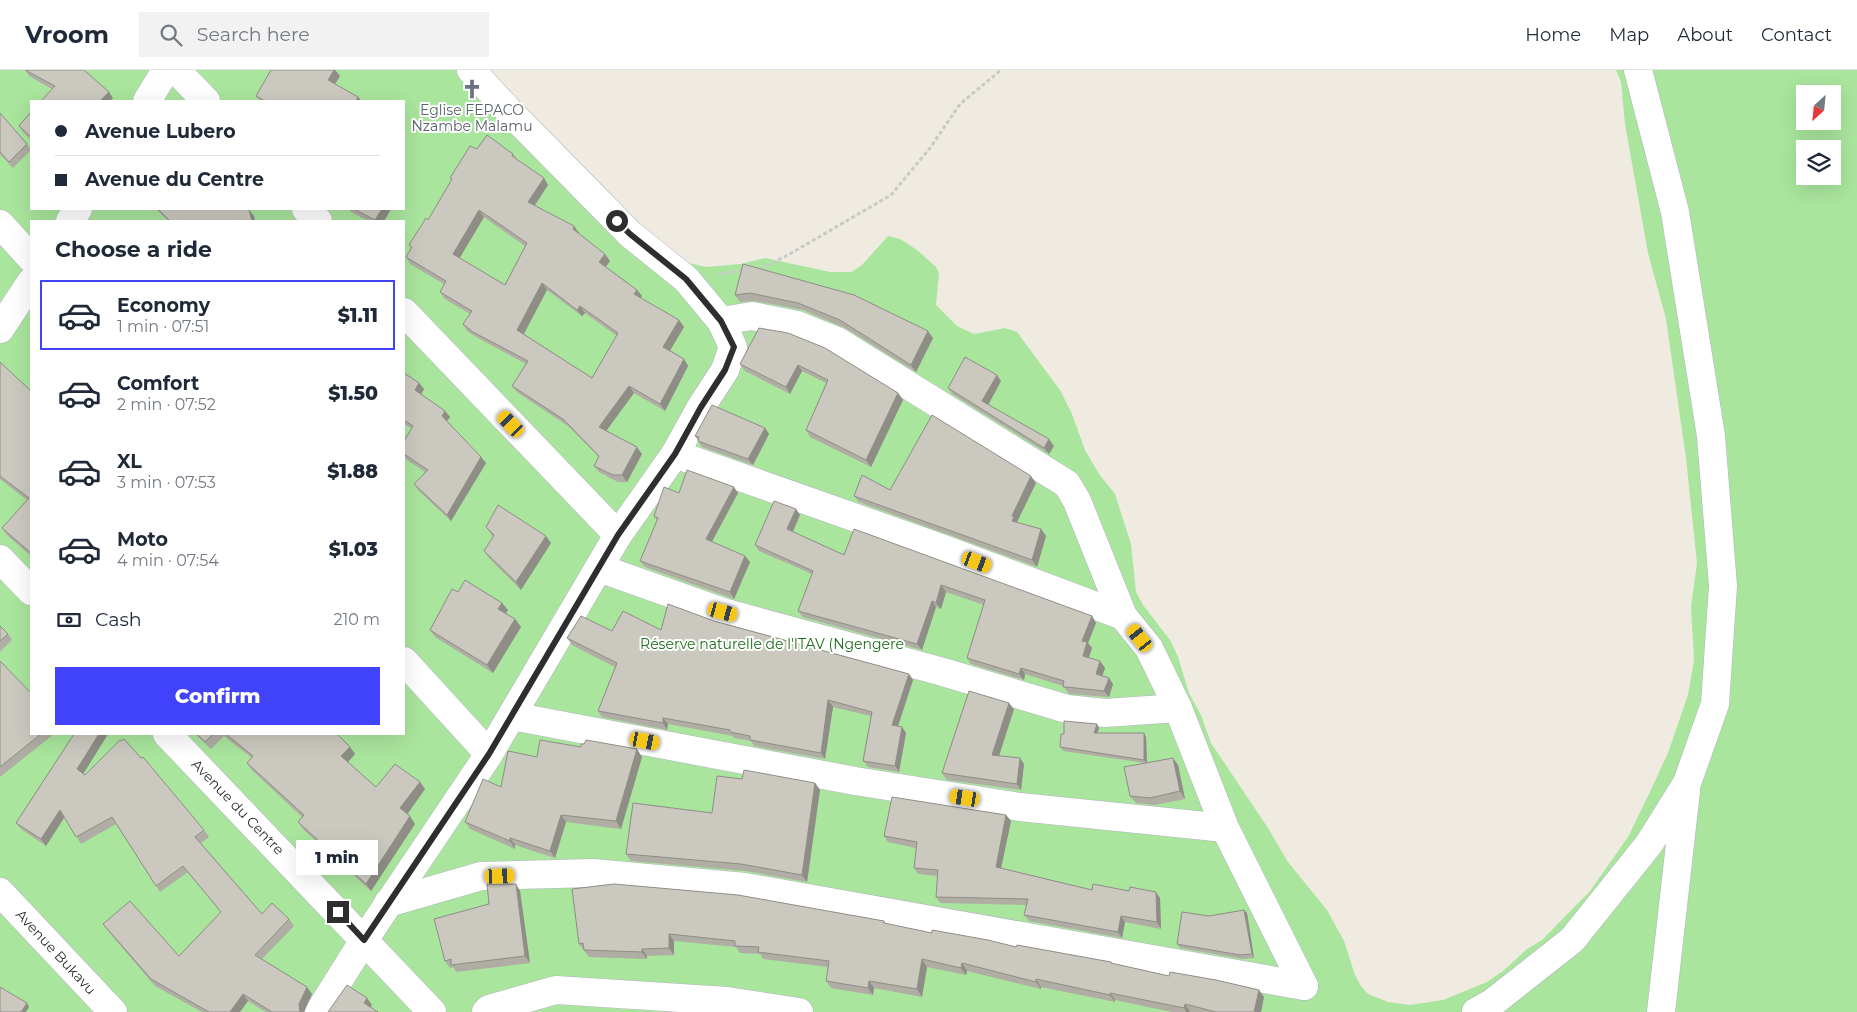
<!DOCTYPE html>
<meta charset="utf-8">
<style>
:root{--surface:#fff;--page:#f2f2f3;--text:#1f2937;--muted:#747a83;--line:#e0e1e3;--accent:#4143fb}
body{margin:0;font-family:Montserrat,sans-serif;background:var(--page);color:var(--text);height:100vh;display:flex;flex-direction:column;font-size:19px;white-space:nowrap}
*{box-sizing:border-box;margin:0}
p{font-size:16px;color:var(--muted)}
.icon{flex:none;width:28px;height:28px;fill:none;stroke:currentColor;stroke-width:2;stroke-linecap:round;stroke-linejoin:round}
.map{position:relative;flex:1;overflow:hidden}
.sheet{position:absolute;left:30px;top:150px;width:375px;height:515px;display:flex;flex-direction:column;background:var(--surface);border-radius:0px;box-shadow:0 5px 20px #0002}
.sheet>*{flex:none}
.hud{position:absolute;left:30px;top:30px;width:375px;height:110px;border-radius:0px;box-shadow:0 5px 20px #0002;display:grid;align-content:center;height:110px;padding:0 25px;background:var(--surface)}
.needle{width:32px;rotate:207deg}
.tools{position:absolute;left:1796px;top:15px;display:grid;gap:10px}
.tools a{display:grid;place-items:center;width:45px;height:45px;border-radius:0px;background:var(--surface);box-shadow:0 5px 20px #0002;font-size:25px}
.end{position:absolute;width:22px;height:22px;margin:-11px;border:6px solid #2e2e2e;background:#fff;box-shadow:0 0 0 2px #fff}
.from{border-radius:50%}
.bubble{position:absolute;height:35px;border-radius:0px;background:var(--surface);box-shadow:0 5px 20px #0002;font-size:16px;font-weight:800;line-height:35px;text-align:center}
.car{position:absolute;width:15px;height:30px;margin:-15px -8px;border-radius:6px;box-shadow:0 0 4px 1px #0007;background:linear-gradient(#f5c518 24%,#345 0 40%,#f5c518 0 76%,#345 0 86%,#f5c518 0)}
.hud b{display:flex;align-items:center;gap:18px;height:48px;font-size:19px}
.hud b+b{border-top:1px solid var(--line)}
.hud i{width:12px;height:12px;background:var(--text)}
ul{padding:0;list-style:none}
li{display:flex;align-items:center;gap:15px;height:70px;margin:0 10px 8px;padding:0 15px;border:2px solid transparent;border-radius:0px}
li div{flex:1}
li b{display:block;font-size:19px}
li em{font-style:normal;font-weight:800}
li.active{border-color:var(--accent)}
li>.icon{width:45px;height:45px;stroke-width:1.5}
h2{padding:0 25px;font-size:22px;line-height:60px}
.pay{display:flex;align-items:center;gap:12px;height:55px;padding:0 25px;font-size:19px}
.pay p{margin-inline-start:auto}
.action{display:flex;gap:10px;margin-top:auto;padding:10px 25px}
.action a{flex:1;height:58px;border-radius:0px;background:var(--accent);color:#fff;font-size:20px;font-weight:800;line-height:58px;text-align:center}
header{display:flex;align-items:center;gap:30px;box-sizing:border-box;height:70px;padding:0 25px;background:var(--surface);border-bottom:1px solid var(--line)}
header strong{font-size:24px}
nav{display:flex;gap:28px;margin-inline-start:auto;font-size:18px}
.search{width:350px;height:45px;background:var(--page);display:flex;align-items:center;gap:12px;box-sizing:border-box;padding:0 18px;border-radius:0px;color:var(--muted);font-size:19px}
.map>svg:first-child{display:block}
.green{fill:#a9e59d;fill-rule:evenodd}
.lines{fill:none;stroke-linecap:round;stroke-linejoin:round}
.minor-casing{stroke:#b4b4c1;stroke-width:29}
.path{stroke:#c9c9c9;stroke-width:3;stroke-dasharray:4 2.5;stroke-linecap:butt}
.minor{stroke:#fff;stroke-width:28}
.wall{fill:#afada4;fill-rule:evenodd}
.shaded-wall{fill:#8e8d86}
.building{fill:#cbc9bf;stroke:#8e8d86;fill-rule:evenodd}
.route{stroke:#2e2e2e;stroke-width:6}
.labels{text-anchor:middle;stroke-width:4;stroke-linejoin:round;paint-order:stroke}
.worship-label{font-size:14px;fill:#5b616d;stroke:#fff}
.park-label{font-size:14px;fill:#1d6e1b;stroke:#fff}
.street-label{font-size:14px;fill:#2e2e2e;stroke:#fff}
</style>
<header>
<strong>Vroom</strong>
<div class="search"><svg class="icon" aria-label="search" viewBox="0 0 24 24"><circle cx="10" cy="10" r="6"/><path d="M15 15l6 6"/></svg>Search here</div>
<nav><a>Home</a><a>Map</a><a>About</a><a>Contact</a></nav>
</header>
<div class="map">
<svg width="1857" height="942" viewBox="0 0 1857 942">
<rect width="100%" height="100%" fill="#efebe1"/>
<!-- green -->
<path class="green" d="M0,0H483L638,159L685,192L706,197L741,194L765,188L830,202H851L861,196L888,166L900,169L917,180L936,197L939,203L936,235L957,256L974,264L1005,258L1017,262L1060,320L1072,344L1085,380L1099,404L1115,424L1131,474L1136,522L1143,535L1170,570L1178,587L1189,623L1201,645L1211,673L1268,758L1288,792L1327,840L1344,871L1355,905L1361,916L1368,924L1388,932L1410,935L1443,930L1487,912L1503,901L1527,879L1542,870L1590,821L1628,767L1648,726L1668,683L1688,625L1694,590L1691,537L1697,493L1686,388L1666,249L1648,183L1625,54L1621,12L1616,0H1857V942H0ZM1805,24H1832V51H1805ZM31,31H404V139H31ZM1805,79H1832V106H1805ZM31,151H404V664H31Z"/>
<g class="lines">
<defs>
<g id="minor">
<path d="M176,0L206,31"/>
<path d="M147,31L166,0"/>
<path d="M306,139L318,151"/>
<path d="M70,151L78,139"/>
<path d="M0,154L31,188"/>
<path d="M404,242L618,465"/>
<path d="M721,251L752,246L797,255L837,271L1067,414L1077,431L1123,546L1149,578L1178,638L1225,758L1304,916"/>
<path d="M0,259L31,212"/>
<path d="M675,384L941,478L1123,546"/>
<path d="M0,489L31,521"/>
<path d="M599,498L723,542L943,602L1067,639L1105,643L1178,638"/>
<path d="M404,591L489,684"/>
<path d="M512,646L855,711L1020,737L1225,758"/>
<path d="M167,664L432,942"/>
<path d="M0,822L113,942"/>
<path d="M388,833L481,806L593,803L745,817L1304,916"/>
<path d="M319,942L364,870L489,684L618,465L675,384L701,337L725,300L733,277L721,251L686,209L630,164L509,41L471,0"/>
<path d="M486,942L489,939L556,920L727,931L799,942"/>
<path d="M1476,942L1492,933L1572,870L1649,774L1687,713L1715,634L1723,516L1711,366L1675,142L1638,0"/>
<path d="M1661,942L1686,721"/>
</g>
</defs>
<!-- minor casing -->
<use href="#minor" class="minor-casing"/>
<!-- path -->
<g class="path">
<path d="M754,199L762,198L788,185L891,125L930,78L960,34L1001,0"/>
<path d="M719,204L745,200"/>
</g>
<!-- minor -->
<use href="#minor" class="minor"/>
</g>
<!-- wall -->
<g class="wall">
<path d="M25,0L113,28L52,19L29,6Z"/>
<path d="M271,0H335L340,6L335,14L358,27L361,31H260L256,26Z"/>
<path d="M31,42V70L23,62L19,56Z"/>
<path d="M0,43L27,74L31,80L13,98L0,84Z"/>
<path d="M477,79L513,84L518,90L544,108L548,115L535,136L579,163V164L610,191L606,197L637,220L642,226L641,228L679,250L684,257L670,280L684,289L688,296L665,341L634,323L606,360L642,384L627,412H618L599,402L594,396L599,387L568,356L517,322L512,316L526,294L478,268L467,261L463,254L470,244L445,229L440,222L444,214L410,194L406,187L411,178L409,175L428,150L452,110L450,108ZM484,147L525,176L505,215L459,188ZM547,220L582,246L585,243L617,266L592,308L524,264Z"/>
<path d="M156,139H247L254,146L255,151H168Z"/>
<path d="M349,139H391L384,151H368L351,142Z"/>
<path d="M743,194L933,268L916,302L845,258L803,240L755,231L740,232L735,225Z"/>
<path d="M759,258L898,323L903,330L871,397L810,367L806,360L826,313L802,301L790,324L745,301L740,294Z"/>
<path d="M0,292L31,321V486L7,465L2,458L27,430L0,409Z"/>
<path d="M404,303L419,313L424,319L421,324L445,341L450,347L447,351L486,393L451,451L418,420L414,414L425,402L404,388V371L412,358L404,354Z"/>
<path d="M997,305L1001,311L988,334L1054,376L1049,384L952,324L948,318Z"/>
<path d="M765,358L769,364L753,395L702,377L695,366Z"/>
<path d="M1036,413L1017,452L1018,453L1041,459L1046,466L1037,497L859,432L854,426L890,420Z"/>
<path d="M679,423H738L712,472L745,486L750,492L734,529L645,497L640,491L657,451L654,446Z"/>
<path d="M796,439L800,445L793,462L844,485L1092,546L1096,553L1088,573L1092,578L1089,588L1105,598L1102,606L1113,614L1109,627L1070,624L1068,623L1063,616L1025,604L1024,610L971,594L967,588L984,535L946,522L941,539L936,537L922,580L803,547L798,541L812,504L759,481L755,475Z"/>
<path d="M486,457L546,466L551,473L521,520L489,488L484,481L493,467Z"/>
<path d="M458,522L502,533L508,540L506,543L515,549L521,557L493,603L435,567L430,560Z"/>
<path d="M714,551L909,604L913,610L898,656L902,657L906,663L899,702L868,697L863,691L871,646L833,637L825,689L754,676L751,671L734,668L733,666L668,654L667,660L602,647L598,641L615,597L572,575L567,568L612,561L661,560Z"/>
<path d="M0,556L8,564L12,570L0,582Z"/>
<path d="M0,591L31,664H54L0,707Z"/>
<path d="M1014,639L999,686L1024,694L1021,720L947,710L942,703Z"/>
<path d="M1097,654L1099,658L1098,663L1146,667L1147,693L1173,688L1178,695L1185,729L1155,735L1136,733L1130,726L1146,693L1063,681L1060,677L1064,664Z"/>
<path d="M74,664H108L83,704L204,760L209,767L201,773L262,844L289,849L294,856L262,889L312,924L304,942H266L248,931L240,942H202L155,916L108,861L103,854L179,886L221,842L188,802L160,822L116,754L81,774L65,747L46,776L21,759L16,753Z"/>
<path d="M195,664H337L350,677L355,684L348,692L376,717L420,712L425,719L407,744L415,754L371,821L303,759L298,752L302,747L252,700L247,693L252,688L224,666L211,679Z"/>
<path d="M537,687H642L621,759L566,752L555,788L515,775V779L470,759L465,752L501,717Z"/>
<path d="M742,709L815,713L820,720L807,812L746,801L631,791L626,784L712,743Z"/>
<path d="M1006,745L1011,751L1001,798L1092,820L1160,828L1161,859L1125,852L1122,868L1029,851L1024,845L1026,835L940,833L936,827L937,806L918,804L914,798L916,778L888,772L884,766Z"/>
<path d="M572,819L884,851L886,854L932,863L1016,877L1111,892L1113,894L1264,927L1261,942H1172L1115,930V932L1041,917V919L967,901L966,905L927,897L922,927L874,918L873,925L831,918L826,911L828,897L763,889L760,884L740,883L736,877L674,871V885L647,886V889L589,887L579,874Z"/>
<path d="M520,821L530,893L456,902L453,897L450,898L445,891L489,834Z"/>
<path d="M1247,843L1254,888L1243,889L1180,878L1177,874L1209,846Z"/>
</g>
<!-- shaded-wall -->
<g class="shaded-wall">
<path d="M334,0H335L340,6L333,17L328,10Z"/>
<path d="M109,22L113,28L110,31H100Z"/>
<path d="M358,27L361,31H356Z"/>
<path d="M544,108L548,115L532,139L528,132Z"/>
<path d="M382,139H391L384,151H376L375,150Z"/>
<path d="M249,140L254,146L255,151H252Z"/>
<path d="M479,140L484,147L458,191L453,184Z"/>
<path d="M574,156L579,163L578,166L573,159Z"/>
<path d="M605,184L610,191L604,199L599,192Z"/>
<path d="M542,213L547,220L522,267L517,260Z"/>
<path d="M637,220L642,226L639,230L634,224Z"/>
<path d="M580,236L585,243L582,246L577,240Z"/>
<path d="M679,250L684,257L668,284L663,277Z"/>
<path d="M928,261L933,268L916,302L911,295Z"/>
<path d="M684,289L688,296L665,341L660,334Z"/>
<path d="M798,295L802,301L790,324L786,317Z"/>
<path d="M997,305L1001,311L987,337L982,331Z"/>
<path d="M419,313L424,319L420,326L415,320Z"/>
<path d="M629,316L634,323L604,364L599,357Z"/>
<path d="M898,323L903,330L871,397L866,390Z"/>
<path d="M445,341L450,347L446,352L442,346Z"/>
<path d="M765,358L769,364L753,395L748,389Z"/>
<path d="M1049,369L1054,376L1049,384L1044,378Z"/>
<path d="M637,377L642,384L627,412L622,405Z"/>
<path d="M481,387L486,393L451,451L447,445Z"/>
<path d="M1031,406L1036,413L1017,452L1019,454L1012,451V446Z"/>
<path d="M734,417L738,423L710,475L706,469Z"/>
<path d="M796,439L800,445L791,465L787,459Z"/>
<path d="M1041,459L1046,466L1037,497L1032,490Z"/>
<path d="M546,466L551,473L521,520L516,512Z"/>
<path d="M745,486L750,492L734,529L730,522Z"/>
<path d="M941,515L946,522L941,539L936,533Z"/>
<path d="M932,531L936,537L922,580L917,574Z"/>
<path d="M502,533L508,540L504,546L498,539Z"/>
<path d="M1092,546L1096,553L1088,573L1092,578L1087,592L1083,586L1082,571Z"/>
<path d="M515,549L521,557L493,603L487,595Z"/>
<path d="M1100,591L1105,598L1101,610L1096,604Z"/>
<path d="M1021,598L1025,604L1024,610L1019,604Z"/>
<path d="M909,604L913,610L896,662L892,655Z"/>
<path d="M1109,608L1113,614L1109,627L1104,621Z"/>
<path d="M828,630L833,637L825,689L821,683Z"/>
<path d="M1009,633L1014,639L997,692L992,685Z"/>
<path d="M663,648L668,654L667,660L663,653Z"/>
<path d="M1097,654L1099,658L1096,667L1094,663Z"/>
<path d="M902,657L906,663L899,702L895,696Z"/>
<path d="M1144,663L1146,667L1147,693L1144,690Z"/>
<path d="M99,664H108L82,706L77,699Z"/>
<path d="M350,677L355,684L346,694L341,686Z"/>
<path d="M637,679L642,687L621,759L616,751Z"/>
<path d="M1020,688L1024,694L1021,720L1017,714Z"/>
<path d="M1173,688L1178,695L1185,729L1180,721Z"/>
<path d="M420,712L425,719L406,746L400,738Z"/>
<path d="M815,713L820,720L807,812L802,805Z"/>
<path d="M60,740L65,746L46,776L41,769Z"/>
<path d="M561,745L566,752L555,788L550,781Z"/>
<path d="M1006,745L1011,751L1000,803L996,797Z"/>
<path d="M410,746L415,754L371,821L366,814Z"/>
<path d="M510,768L515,775V779L510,771Z"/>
<path d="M516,814L520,821L530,893L525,886Z"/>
<path d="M1156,822L1160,828L1161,859L1157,852Z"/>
<path d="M1244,840L1247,843L1254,888L1252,884Z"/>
<path d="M1121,846L1125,852L1122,868L1118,862Z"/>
<path d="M669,864L674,871V885L669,878Z"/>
<path d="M642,879L647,886V889L642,882Z"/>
<path d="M922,889L927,897L922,927L917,919Z"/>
<path d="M962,893L967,901L966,905L961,898Z"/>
<path d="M1036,909L1041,917V919L1036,912Z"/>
<path d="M869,911L874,918L873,925L868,918Z"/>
<path d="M307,917L312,924L304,942H300L299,934Z"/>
<path d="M1259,920L1264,927L1261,942H1254Z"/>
<path d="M1110,923L1115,930V932L1110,925Z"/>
<path d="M243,924L248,931L240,942H230Z"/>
<path d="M367,928L372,935L369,940L364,933Z"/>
<path d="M27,933L29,937L26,942H21Z"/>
<path d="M1185,934L1190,942H1186L1184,938Z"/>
</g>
<!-- building -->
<g class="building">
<path d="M25,0H84L109,22L100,31H41L55,16Z"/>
<path d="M271,0H334L328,10L358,27L356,31H265L256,26Z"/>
<path d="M31,42V67L19,56Z"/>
<path d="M0,43L27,74L9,92L0,82Z"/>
<path d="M487,65L513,84L512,86L544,108L528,132L574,156L573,159L605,184L599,192L637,220L634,224L679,250L663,277L684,289L660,334L629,316L599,357L637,377L622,405H613L594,396L599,386L563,349L512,316L528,291L473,262L463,254L472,241L440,222L446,211L406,187L412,177L409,175L426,148L428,150L452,109L450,108L470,76L477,79ZM479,140L527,173L505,215L453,184ZM542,213L577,240L580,236L618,263L592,308L517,260Z"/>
<path d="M158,139H247L249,140L252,151H170Z"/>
<path d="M354,139H382L375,150Z"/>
<path d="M743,194L854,225L928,261L911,295L840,250L798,233L750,223L735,225Z"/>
<path d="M759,258L788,263L825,278L898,323L866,390L806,360L828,310L798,295L786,317L740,294Z"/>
<path d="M965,287L997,305L982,331L1049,369L1044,378L948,318Z"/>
<path d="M0,292L31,321V483L2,458L29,428L0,406Z"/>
<path d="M404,303L419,313L415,320L445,341L442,346L481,387L447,445L414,414L428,400L404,384V371L413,356L404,350Z"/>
<path d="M712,335L765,358L748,389L698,371L699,367L695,366Z"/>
<path d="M932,345L1031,406L1012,446L1014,447L1012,451L1041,459L1032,490L854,426L862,405L890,420Z"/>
<path d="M687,400L734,417L706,469L745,486L730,522L640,491L658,448L654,446L664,417L679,423Z"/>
<path d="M774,431L796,439L787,459L844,485L854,459L1092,546L1082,571L1087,572L1083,586L1100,591L1096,604L1109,608L1104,621L1066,617H1063L1064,611L1021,598L1019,604L967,588L985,530L941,515L936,533L932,531L917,574L798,541L813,501L755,475Z"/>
<path d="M498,435L546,466L516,512L484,481L494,465L486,457Z"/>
<path d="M465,510L502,533L498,539L515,549L487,595L430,560L452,519L458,522Z"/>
<path d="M668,534L714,551L909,604L892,655L902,657L895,696L863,691L872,642L828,630L821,683L750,670V666L730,662V660L663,648V653L598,641L617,593L567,568L581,546L612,561L623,541L661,560Z"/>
<path d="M0,556L8,564L0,571Z"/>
<path d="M0,591L31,623V664H41L0,697Z"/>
<path d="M969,621L1009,633L992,685L1020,688L1017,714L942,703Z"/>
<path d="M1064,651L1097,654L1094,663H1144V690L1060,677L1061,664H1064Z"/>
<path d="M74,664H99L77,699L85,705L120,670L121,671L124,669L141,688L143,687L204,760L195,767L262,844L272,833L289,849L255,885L307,917L299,934L300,942H272L243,924L230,942H209L151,909L103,854L130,831L179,886L221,842L183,796L156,816L112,747L76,767L60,740L41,769L16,753Z"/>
<path d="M197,664H213L205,672Z"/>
<path d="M226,664H337L350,677L341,686L376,717L395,694L420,712L400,738L410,746L366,814L298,752L304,745L247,693L253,686Z"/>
<path d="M540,670L581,677V674H584L586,670L637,679L616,751L561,745L550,781L510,768V771L465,752L483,709L501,717L508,681L537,687Z"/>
<path d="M1173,688L1180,721L1150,728L1130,726L1124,697Z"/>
<path d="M744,700L815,713L802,805L741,794L626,784L633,733L712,743L717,706L742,709Z"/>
<path d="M892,727L1006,745L996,797L1092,820L1093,814L1129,821L1130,817L1156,822L1157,852L1121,846L1118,862L1024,845L1028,829L936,827L938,800L914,798L917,772L884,766Z"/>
<path d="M487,814H516L525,886L451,895V889L445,891L434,849L489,834Z"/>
<path d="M614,814L738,825L884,851V853L932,863V860L988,870L1016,877L1017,875L1111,892V893L1169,906L1170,902L1216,910L1259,920L1254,942H1216L1185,934L1184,938L1110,923V925L1036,909V912L962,893L961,898L922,889L917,919L869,911L868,918L826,911L829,891L758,882L759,877L735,876V871L669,864V878L642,879V882L584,880L583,873L579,874L572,819Z"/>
<path d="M1244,840L1252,884L1240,885L1177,874L1182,842L1209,846Z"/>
<path d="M347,915L367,928L364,933L378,942H328Z"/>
<path d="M0,917L27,933L21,942H0Z"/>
</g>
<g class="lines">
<!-- route -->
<path class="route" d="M338,842L364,870L489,684L618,465L675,384L701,337L725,300L734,277L721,251L686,209L630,164L617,151"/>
</g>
<!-- icons -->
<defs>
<symbol id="church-bare" viewBox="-9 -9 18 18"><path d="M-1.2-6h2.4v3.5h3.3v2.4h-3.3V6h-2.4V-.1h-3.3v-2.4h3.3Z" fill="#6b7280" stroke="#fff" stroke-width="2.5" paint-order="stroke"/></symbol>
</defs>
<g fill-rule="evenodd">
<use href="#church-bare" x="458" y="5" width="28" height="28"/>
</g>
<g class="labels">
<!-- worship labels -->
<g class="worship-label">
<text x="472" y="45">Eglise FEPACO<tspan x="472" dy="16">Nzambe Malamu</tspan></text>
</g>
<!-- park labels -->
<g class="park-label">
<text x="772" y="579">Réserve naturelle de l'ITAV (Ngengere</text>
</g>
<!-- street labels -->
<g class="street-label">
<text transform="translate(238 737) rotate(46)" y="5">Avenue du Centre</text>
<text transform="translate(56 882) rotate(47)" y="5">Avenue Bukavu</text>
</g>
</g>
</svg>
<div class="tools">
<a><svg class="needle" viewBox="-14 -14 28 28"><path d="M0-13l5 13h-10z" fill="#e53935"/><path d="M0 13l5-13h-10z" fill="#747a83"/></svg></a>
<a><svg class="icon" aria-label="layers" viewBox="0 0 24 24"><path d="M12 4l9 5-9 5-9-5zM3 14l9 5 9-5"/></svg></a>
</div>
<i class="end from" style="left:617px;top:151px"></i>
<i class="end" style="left:338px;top:842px"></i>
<div class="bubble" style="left:296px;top:770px;width:82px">1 min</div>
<i class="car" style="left:511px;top:354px;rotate:316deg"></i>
<i class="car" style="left:977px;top:492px;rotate:111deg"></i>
<i class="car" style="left:723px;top:542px;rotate:105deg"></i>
<i class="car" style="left:1140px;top:568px;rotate:322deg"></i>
<i class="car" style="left:645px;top:671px;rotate:101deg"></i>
<i class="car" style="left:965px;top:728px;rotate:279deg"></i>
<i class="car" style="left:500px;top:806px;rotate:88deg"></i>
<div class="hud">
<b><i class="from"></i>Avenue Lubero</b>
<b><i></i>Avenue du Centre</b>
</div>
<section class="sheet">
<h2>Choose a ride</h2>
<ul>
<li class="active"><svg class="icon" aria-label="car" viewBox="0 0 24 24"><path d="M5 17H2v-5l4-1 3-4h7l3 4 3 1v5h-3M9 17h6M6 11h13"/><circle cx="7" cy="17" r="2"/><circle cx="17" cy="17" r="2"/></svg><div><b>Economy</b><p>1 min · 07:51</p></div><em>$1.11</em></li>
<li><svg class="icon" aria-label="car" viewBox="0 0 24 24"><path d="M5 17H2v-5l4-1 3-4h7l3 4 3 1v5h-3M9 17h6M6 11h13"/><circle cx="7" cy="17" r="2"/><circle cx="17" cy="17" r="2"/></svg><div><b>Comfort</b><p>2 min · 07:52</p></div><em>$1.50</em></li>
<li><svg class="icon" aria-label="car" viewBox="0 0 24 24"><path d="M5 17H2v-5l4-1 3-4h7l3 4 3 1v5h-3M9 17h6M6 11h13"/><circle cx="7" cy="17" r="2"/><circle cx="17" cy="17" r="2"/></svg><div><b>XL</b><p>3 min · 07:53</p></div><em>$1.88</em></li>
<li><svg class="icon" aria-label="car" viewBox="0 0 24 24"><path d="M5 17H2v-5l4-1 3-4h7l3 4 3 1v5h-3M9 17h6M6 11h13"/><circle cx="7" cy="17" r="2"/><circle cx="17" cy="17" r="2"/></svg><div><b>Moto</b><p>4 min · 07:54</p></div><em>$1.03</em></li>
</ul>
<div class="pay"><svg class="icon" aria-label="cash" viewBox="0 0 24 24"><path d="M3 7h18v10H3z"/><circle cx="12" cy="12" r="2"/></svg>Cash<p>210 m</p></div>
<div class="action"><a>Confirm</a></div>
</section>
</div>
